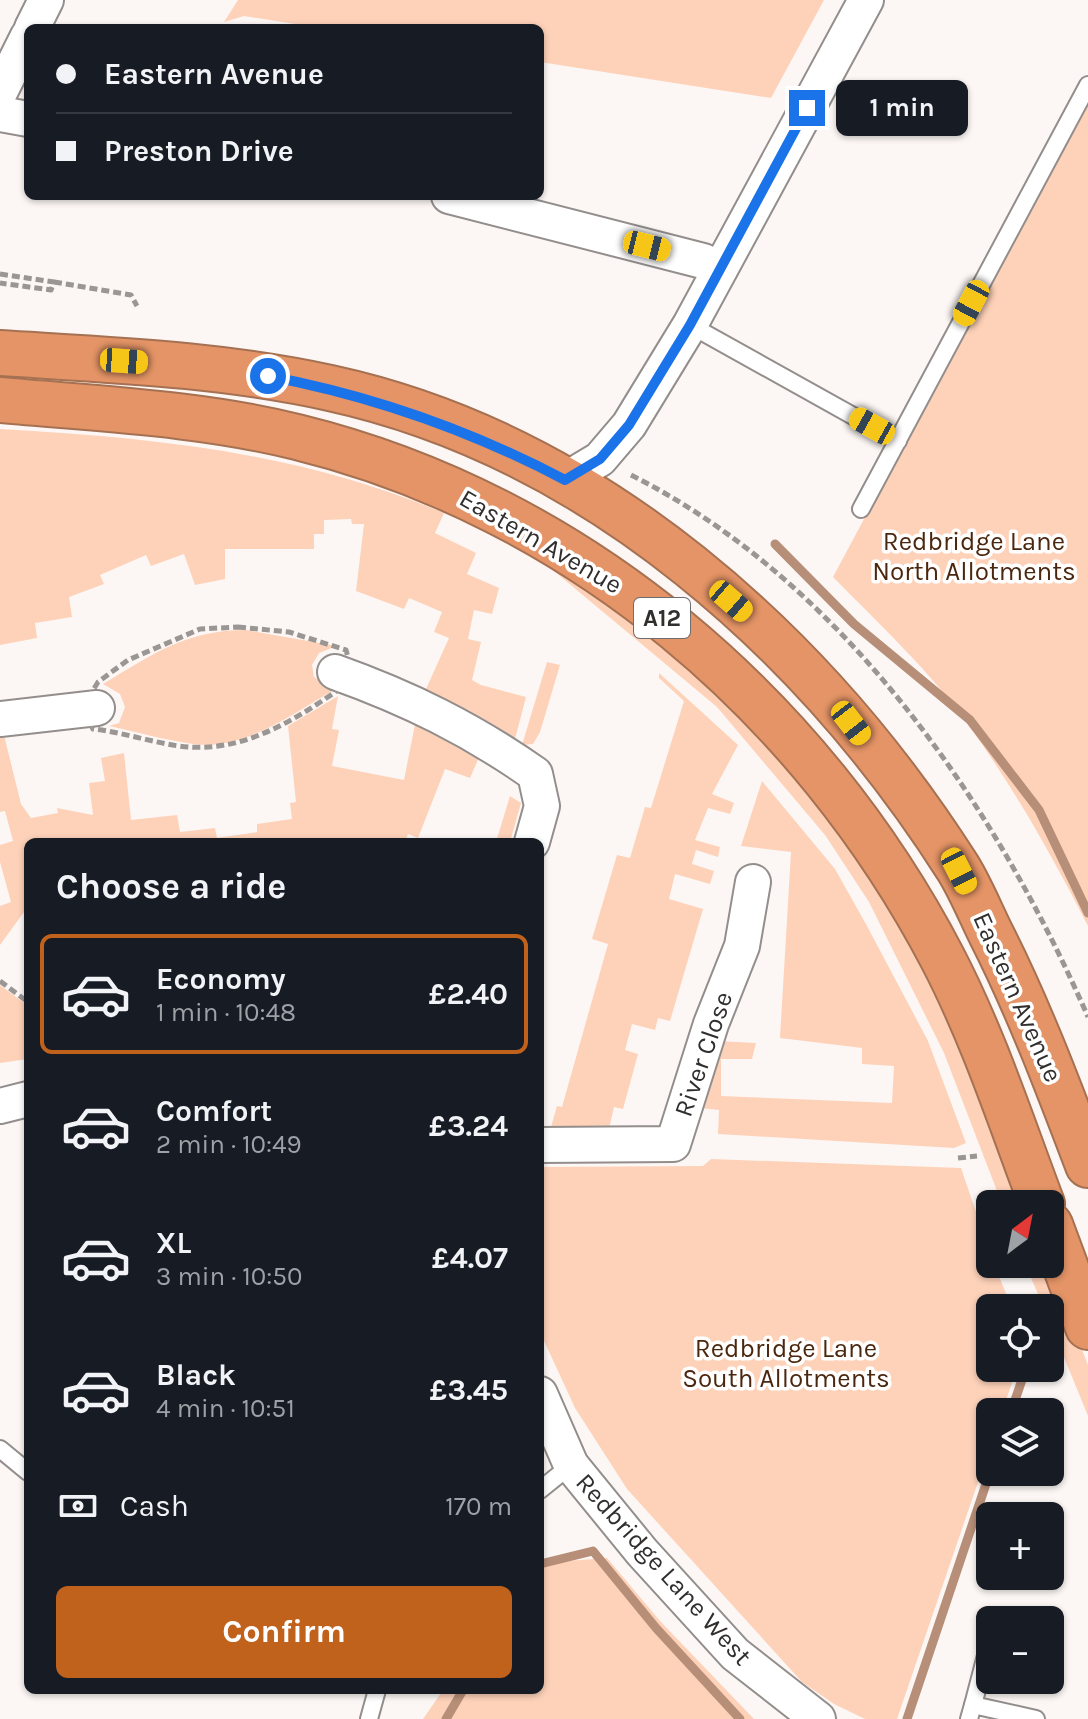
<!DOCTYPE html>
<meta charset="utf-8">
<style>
:root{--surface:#171b24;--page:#242831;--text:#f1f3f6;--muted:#9ea1a6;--line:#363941;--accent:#c0611c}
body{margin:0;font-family:Karla,sans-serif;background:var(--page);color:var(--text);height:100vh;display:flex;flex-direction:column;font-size:30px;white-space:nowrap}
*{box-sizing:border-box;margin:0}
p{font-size:26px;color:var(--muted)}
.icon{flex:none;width:44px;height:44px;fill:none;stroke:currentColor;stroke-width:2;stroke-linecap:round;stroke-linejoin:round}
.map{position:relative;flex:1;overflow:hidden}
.drawer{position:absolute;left:24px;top:838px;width:520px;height:856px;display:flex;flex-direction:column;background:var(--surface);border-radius:12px;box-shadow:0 2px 6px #0004}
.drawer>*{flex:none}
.guide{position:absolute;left:24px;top:24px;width:520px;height:176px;border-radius:12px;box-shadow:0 2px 6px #0004;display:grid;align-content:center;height:176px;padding:0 32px;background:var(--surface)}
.needle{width:52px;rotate:32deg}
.buttons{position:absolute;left:976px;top:1190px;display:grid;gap:16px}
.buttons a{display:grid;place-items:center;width:88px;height:88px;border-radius:12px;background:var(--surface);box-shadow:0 2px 6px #0004;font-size:40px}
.end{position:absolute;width:36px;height:36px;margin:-18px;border:10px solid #1a73e8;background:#fff;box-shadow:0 0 0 4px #fff}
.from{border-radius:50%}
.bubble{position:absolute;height:56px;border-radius:12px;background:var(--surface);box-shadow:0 2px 6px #0004;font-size:26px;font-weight:700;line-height:56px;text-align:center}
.car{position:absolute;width:24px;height:48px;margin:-24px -12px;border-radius:10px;box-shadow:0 0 6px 2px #0007;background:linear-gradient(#f5c518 24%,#345 0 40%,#f5c518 0 76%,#345 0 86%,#f5c518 0)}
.guide b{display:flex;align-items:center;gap:28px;height:76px;font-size:30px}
.guide b+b{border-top:2px solid var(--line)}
.guide i{width:20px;height:20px;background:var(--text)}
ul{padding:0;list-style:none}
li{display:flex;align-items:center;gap:24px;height:120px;margin:0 16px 12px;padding:0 16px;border:4px solid transparent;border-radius:12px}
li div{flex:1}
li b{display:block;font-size:30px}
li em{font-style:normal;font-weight:700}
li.current{border-color:var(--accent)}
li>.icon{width:72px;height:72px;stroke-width:1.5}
h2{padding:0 32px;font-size:36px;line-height:96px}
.pay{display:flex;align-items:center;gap:20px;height:88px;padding:0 32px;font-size:30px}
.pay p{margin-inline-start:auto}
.primary-button{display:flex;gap:16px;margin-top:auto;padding:16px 32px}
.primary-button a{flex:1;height:92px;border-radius:12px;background:var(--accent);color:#fff;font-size:32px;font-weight:700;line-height:92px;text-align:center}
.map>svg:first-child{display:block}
.green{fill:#fed2b9}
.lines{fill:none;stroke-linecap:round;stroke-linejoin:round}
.stream{stroke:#b78e77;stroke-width:9}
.lane-casing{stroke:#938e8c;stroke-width:20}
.street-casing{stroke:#938e8c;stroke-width:38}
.highway-casing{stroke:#a57152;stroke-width:48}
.path{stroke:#9a9694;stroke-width:5;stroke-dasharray:8 4;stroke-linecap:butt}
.lane{stroke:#fff;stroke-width:16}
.street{stroke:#fff;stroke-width:34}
.highway{stroke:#e49466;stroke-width:44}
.route{stroke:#1a73e8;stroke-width:10}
.labels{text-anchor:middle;stroke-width:7;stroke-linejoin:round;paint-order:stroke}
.shield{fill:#fff;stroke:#6f6d6d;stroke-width:2}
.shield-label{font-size:24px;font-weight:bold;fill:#312f2e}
.street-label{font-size:26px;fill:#312f2e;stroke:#fff}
.park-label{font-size:26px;fill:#4c270f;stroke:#fff}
</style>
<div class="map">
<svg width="1088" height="1719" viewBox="0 0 1088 1719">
<rect width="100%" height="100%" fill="#fcf7f4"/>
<!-- green -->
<g class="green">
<path d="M238,0H824L771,98L540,62V28H320L244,16L224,22Z"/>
<path d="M1088,100V926C1053,857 1014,788 969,726C930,671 880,625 833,577Z"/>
<path d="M0,429C156,438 298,452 444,513L435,533L476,553L467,574L499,588L492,614L474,610L468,639L481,642L472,680L481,685L526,697L515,739L426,689L449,638L434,632L442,612L409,598L404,609L356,591L364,524H352L351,519L324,520V534H314V549H225V579L195,585L184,554L151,566L146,555L100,575L104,584L69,597L72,617L35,623L37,638L0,645Z"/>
<path d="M542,561L587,582L689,660L840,822L925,960L1025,1204H1002L944,1053L869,902L825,835L717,707Z"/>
<path d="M246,630L337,646L319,653L312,665L314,677L334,690C292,714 244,751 193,744C165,740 136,732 109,726L119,723L125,707L120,694L103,684C153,654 186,630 246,630Z"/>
<path d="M547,662L560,665L540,732L533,744L522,745Z"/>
<path d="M659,673L738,745L712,794L734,803L730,814L708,808L695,840L720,847L718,857L696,850L692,864L714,871L710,884L675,874L669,899L703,909L670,1021L658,1018L655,1030L632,1024L625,1050L638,1054L623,1109L614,1107L608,1133L540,1131V1125L551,1127L557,1106L562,1107L608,944L592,939L617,855L630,858L645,807L651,808L684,701L659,678Z"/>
<path d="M338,696L332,729L339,730L332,766L404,780L416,719L480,755L470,778L445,769L418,838L408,834L405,842H28V914L24,912L0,945V906L11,902L0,862V845L13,841L5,811L0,812V736L4,735L21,804L31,818L58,813L57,808L93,815L89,783L105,781L101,758L124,753L131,820L177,815L180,832L215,828L217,838L257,832V824L292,819L290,803L296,802L288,726Z"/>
<path d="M762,781L835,869L867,926L928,1041L966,1143L954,1148L718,1134L719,1110L700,1108L717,1041L756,1043L752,1059H721V1096L892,1103L894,1066L862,1064V1048L780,1038L791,852L741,846Z"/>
<path d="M510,796L521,803L510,842H496Z"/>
<path d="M0,985L28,1006V1059L0,1063Z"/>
<path d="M711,1159L961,1168L990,1253V1264H994L1012,1308H990V1368H1017L1002,1412H990V1447L897,1719H865L834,1704L802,1682L627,1489L575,1408L540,1332V1167L703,1166Z"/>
<path d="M1025,1264H1048L1088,1365V1416L1050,1323V1308H1044Z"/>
<path d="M607,1558L660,1621L754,1719H423L443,1690H540V1563Z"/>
</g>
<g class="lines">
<!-- stream -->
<g class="stream">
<path d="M775,544L854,624L970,720L1039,810L1088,913"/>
<path d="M1011,1412L1026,1368"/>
<path d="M540,1564L593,1551L656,1628L740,1719"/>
<path d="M446,1719L463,1690"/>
<path d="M907,1719L990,1472"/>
</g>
<defs>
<g id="lane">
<path d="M690,325L898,441"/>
<path d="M861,509L1088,85"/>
<path d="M0,1449L28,1472"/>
<path d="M540,1490L571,1465"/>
<path d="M973,1705L990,1640"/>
<path d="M369,1719L377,1690"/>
<path d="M969,1719L973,1705L1036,1719"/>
</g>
<g id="street">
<path d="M32,28L46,0"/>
<path d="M0,92L28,36"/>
<path d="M0,114L28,119"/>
<path d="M449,196L703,261L720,269"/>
<path d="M565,480L600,459L629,425L690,325L866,0"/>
<path d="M335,672C408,698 471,729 535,774L542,806L532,842"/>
<path d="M0,719L97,708"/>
<path d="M0,1106L28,1099"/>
<path d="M540,1145L673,1144L711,1024L742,946L753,882"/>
<path d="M540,1394L571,1465L642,1552L735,1654L818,1719"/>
</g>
<g id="highway">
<path d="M0,353C110,360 221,364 330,388C596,446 815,644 958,868C971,889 980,912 991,934C1029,1009 1058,1086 1088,1165"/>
<path d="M0,400C98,409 201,413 297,437C578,506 811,706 943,959C984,1038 1011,1122 1042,1204"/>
<path d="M1050,1225L1088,1327"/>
</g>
</defs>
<!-- lane casing -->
<use href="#lane" class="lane-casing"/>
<!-- street casing -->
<use href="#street" class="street-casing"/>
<!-- highway casing -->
<use href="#highway" class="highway-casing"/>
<!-- path -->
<g class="path">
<path d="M0,274L54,282L51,290L0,283"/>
<path d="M54,282L131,295L137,306"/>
<path d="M631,475C844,582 995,804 1088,1017"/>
<path d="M238,627L289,632L346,650L354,679C301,716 246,755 179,746C150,742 122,732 93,729L82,708L98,682L128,660L200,629Z"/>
<path d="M0,981L28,1002"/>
<path d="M958,1158L977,1156"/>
</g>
<!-- lane -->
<use href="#lane" class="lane"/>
<!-- street -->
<use href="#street" class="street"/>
<!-- highway -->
<use href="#highway" class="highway"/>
</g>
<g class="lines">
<!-- route -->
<path class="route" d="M268,376C373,396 470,430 565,480L600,459L629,425L690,325L807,108"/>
</g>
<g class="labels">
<!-- shield labels -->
<rect class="shield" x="634" y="598" width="56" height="40" rx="6"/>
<g class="shield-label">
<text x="662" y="626">A12</text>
</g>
<!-- street labels -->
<g class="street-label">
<text transform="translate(541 541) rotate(30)" y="9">Eastern Avenue</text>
<text transform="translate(1018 997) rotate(66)" y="9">Eastern Avenue</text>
<text transform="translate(703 1054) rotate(-71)" y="9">River Close</text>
<text transform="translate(664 1569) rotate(48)" y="9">Redbridge Lane West</text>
</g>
<!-- park labels -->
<g class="park-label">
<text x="974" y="550">Redbridge Lane<tspan x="974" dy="30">North Allotments</tspan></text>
<text x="786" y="1357">Redbridge Lane<tspan x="786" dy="30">South Allotments</tspan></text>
</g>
</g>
</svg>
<div class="buttons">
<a><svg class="needle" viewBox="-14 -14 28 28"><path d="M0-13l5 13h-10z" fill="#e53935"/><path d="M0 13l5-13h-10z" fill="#9ea1a6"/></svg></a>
<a><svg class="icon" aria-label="locate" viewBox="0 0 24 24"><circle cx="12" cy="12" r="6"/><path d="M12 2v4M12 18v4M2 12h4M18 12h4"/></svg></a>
<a><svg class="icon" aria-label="layers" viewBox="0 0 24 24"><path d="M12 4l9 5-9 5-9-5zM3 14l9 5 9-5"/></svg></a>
<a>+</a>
<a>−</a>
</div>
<i class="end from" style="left:268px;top:376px"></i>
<i class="end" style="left:807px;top:108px"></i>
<div class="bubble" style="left:836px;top:80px;width:132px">1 min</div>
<i class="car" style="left:647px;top:246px;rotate:104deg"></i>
<i class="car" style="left:971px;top:303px;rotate:208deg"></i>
<i class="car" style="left:124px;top:361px;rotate:94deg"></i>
<i class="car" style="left:872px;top:426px;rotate:299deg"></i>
<i class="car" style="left:731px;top:601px;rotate:131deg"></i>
<i class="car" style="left:851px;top:723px;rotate:142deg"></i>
<i class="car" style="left:959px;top:871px;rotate:153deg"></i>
<div class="guide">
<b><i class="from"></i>Eastern Avenue</b>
<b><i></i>Preston Drive</b>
</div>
<section class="drawer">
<h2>Choose a ride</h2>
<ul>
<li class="current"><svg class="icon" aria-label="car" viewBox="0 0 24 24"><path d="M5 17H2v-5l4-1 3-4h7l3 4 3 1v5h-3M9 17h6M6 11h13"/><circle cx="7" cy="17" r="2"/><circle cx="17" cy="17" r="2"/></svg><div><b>Economy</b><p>1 min · 10:48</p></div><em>£2.40</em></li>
<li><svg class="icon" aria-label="car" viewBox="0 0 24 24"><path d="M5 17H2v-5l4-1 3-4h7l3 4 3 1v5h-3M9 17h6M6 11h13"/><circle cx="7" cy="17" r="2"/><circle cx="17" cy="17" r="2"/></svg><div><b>Comfort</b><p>2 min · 10:49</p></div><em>£3.24</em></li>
<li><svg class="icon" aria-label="car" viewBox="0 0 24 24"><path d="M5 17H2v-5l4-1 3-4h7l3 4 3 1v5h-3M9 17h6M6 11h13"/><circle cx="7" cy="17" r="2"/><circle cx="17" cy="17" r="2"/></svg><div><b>XL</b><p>3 min · 10:50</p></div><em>£4.07</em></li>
<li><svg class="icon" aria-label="car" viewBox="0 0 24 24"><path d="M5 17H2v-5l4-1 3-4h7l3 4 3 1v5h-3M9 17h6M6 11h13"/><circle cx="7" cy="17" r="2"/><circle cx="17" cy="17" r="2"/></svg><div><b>Black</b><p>4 min · 10:51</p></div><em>£3.45</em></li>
</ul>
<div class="pay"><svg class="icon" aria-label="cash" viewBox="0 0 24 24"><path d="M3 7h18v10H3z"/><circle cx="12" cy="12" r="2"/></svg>Cash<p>170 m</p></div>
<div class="primary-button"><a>Confirm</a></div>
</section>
</div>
